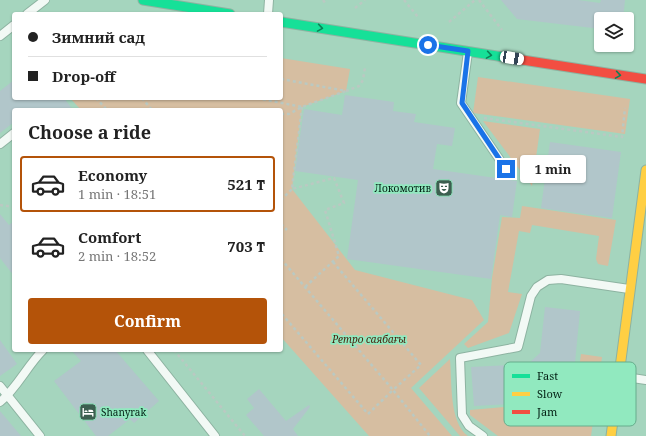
<!DOCTYPE html>
<meta charset="utf-8">
<style>
:root{--surface:#fff;--page:#f6f6f6;--text:#222;--muted:#767676;--line:#e0e0e0;--accent:#b45309}
body{margin:0;font-family:"Noto Serif",serif;background:var(--page);color:var(--text);height:100vh;display:flex;flex-direction:column;font-size:15px;white-space:nowrap}
*{box-sizing:border-box;margin:0}
p{font-size:13px;color:var(--muted)}
.icon{flex:none;width:22px;height:22px;fill:none;stroke:currentColor;stroke-width:2;stroke-linecap:round;stroke-linejoin:round}
.map{position:relative;flex:1;overflow:hidden}
.side{position:absolute;left:12px;top:108px;width:271px;height:244px;display:flex;flex-direction:column;background:var(--surface);border-radius:4px;box-shadow:0 1px 3px #0004}
.side>*{flex:none}
.guide{position:absolute;left:12px;top:12px;width:271px;height:88px;border-radius:4px;box-shadow:0 1px 3px #0004;display:grid;align-content:center;height:88px;padding:0 16px;background:var(--surface)}
.controls{position:absolute;left:594px;top:12px;display:grid;gap:8px}
.controls a{display:grid;place-items:center;width:40px;height:40px;border-radius:4px;background:var(--surface);box-shadow:0 1px 3px #0004;font-size:20px}
.end{position:absolute;width:18px;height:18px;margin:-9px;border:5px solid #1a73e8;background:#fff;box-shadow:0 0 0 2px #fff}
.from{border-radius:50%}
.bubble{position:absolute;height:28px;border-radius:4px;background:var(--surface);box-shadow:0 1px 3px #0004;font-size:13px;font-weight:700;line-height:28px;text-align:center}
.car{position:absolute;width:12px;height:24px;margin:-12px -6px;border-radius:5px;box-shadow:0 0 3px 1px #0007;background:linear-gradient(#fff 24%,#345 0 40%,#fff 0 76%,#345 0 86%,#fff 0)}
.guide b{display:flex;align-items:center;gap:14px;height:38px;font-size:15px}
.guide b+b{border-top:1px solid var(--line)}
.guide i{width:10px;height:10px;background:var(--text)}
ul{padding:0;list-style:none}
li{display:flex;align-items:center;gap:12px;height:56px;margin:0 8px 6px;padding:0 8px;border:2px solid transparent;border-radius:4px}
li div{flex:1}
li b{display:block;font-size:15px}
li em{font-style:normal;font-weight:700}
li.current{border-color:var(--accent)}
li>.icon{width:36px;height:36px;stroke-width:1.5}
h2{padding:0 16px;font-size:18px;line-height:48px}
.cta{display:flex;gap:8px;margin-top:auto;padding:8px 16px}
.cta a{flex:1;height:46px;border-radius:4px;background:var(--accent);color:#fff;font-size:16px;font-weight:700;line-height:46px;text-align:center}
.map>svg:first-child{display:block}
.green{fill:#d6bea1}
.building{fill:#b1c6ca}
.lines{fill:none;stroke-linecap:round;stroke-linejoin:round}
.lane-casing{stroke:#8db3a1;stroke-width:10}
.fast-casing{stroke:#8db3a1;stroke-width:11}
.slow-casing{stroke:#8db3a1;stroke-width:11}
.jam-casing{stroke:#8db3a1;stroke-width:11}
.path{stroke:#bac9c2;stroke-width:2.5;stroke-dasharray:3 3;stroke-linecap:butt}
.lane{stroke:#f2f9f5;stroke-width:8}
.fast{stroke:#16e098;stroke-width:9}
.slow{stroke:#ffcf43;stroke-width:9}
.jam{stroke:#f24e42;stroke-width:9}
.oneway{stroke:#0c8056}
.route{stroke:#1a73e8;stroke-width:5}
.labels{text-anchor:middle;stroke-width:3.5;stroke-linejoin:round;paint-order:stroke}
.poi-label{font-size:10px;fill:#032014;stroke:#91e9bf;text-anchor:end}
.park-label{font-size:10px;font-style:italic;fill:#471d0a;stroke:#91e9bf}
.key{fill:#91e9bf;stroke:#66ad8c;stroke-width:1}
.key-label{font-size:11px;fill:#032014}
</style>
<div class="map">
<svg width="646" height="436" viewBox="0 0 646 436">
<rect width="100%" height="100%" fill="#a5d5be"/>
<!-- green -->
<g class="green">
<path d="M281,58L350,69L346,91L302,107L292,189L355,270L472,300L484,320L411,388L452,436H369L281,337V110H81L70,98H281Z"/>
<path d="M478,77L630,99L625,134L473,113Z"/>
<path d="M483,121L540,129L532,186Z"/>
<path d="M522,206L616,220L608,266L598,264L596,259L599,236L532,225L530,233L519,231L508,292L522,294L509,333L468,348L464,344L488,322L492,278L502,217L520,218Z"/>
<path d="M581,354L602,357L591,436H498L470,415V410L549,403L577,384Z"/>
<path d="M450,359C452,381 449,423 468,436H460L419,388Z"/>
</g>
<!-- building -->
<g class="building">
<path d="M501,0H578L600,3L601,0H625L623,19H601V29L517,19Z"/>
<path d="M14,80V98H64L73,110H14V122L0,133V91Z"/>
<path d="M345,95L394,102L393,111L416,114L414,122L455,128L452,146L437,144L433,169L517,181L512,217L500,215L491,279L347,259L358,180L295,171L304,109L342,115Z"/>
<path d="M550,142L621,152L612,218L541,208Z"/>
<path d="M0,214L9,225L14,221V276L0,258Z"/>
<path d="M545,307L580,311L573,383L545,402L474,406L471,367L528,364L540,353Z"/>
<path d="M0,340L17,364L0,376Z"/>
<path d="M71,350H115L159,401L134,423L130,419L108,436H96L54,381L81,361Z"/>
<path d="M259,389L286,421L309,405L310,407L293,429L298,436H264L246,415L254,408L247,399Z"/>
<path d="M0,411L21,436H0Z"/>
</g>
<g class="lines">
<defs>
<g id="lane">
<path d="M27,14L45,0"/>
<path d="M268,14L269,0"/>
<path d="M0,36L14,25"/>
<path d="M468,52L461,103L506,169"/>
<path d="M0,144L14,133"/>
<path d="M147,350L215,436"/>
<path d="M619,376L646,380"/>
<path d="M0,386L40,436"/>
<path d="M0,402C17,388 27,366 43,350"/>
<path d="M483,436L469,426L462,415L460,358L518,347L531,296L537,287L548,280L561,279L629,289"/>
</g>
<g id="fast">
<path d="M143,0L230,14"/>
<path d="M281,22L516,59"/>
</g>
<path id="slow" d="M611,436L646,170"/>
<path id="jam" d="M516,59L646,79"/>
</defs>
<!-- lane casing -->
<use href="#lane" class="lane-casing"/>
<!-- fast casing -->
<use href="#fast" class="fast-casing"/>
<!-- slow casing -->
<use href="#slow" class="slow-casing"/>
<!-- jam casing -->
<use href="#jam" class="jam-casing"/>
<!-- path -->
<g class="path">
<path d="M323,0L326,4"/>
<path d="M404,0L418,17"/>
<path d="M479,0L502,30"/>
<path d="M355,8L365,0"/>
<path d="M449,22L475,0"/>
<path d="M281,79L346,91L359,86L363,80L365,67"/>
<path d="M96,98L107,110"/>
<path d="M142,98L152,110"/>
<path d="M257,98L302,107"/>
<path d="M302,107L292,189L334,178L344,203L325,210L339,256L305,287"/>
<path d="M281,114H289L302,107L346,91"/>
<path d="M484,118L622,137L625,108"/>
<path d="M281,200L292,189"/>
<path d="M0,205L14,207"/>
<path d="M281,224L287,230"/>
<path d="M281,259L393,390L368,414L281,313"/>
<path d="M333,262L421,365L393,390L430,436"/>
<path d="M174,350L245,436"/>
</g>
<!-- lane -->
<use href="#lane" class="lane"/>
<!-- fast -->
<use href="#fast" class="fast"/>
<!-- slow -->
<use href="#slow" class="slow"/>
<!-- jam -->
<use href="#jam" class="jam"/>
</g>
<!-- one-way arrows -->
<defs><path id="oneway-chevron" d="M-2-3.5L2.5 0L-2 3.5" fill="none" stroke-width="1.6" stroke-linecap="round" stroke-linejoin="round"/></defs>
<g class="oneway">
<use href="#oneway-chevron" transform="translate(320 28) rotate(9)"/>
<use href="#oneway-chevron" transform="translate(489 55) rotate(9)"/>
<use href="#oneway-chevron" transform="translate(618 75) rotate(9)"/>
</g>
<g class="lines">
<!-- route -->
<path class="route" d="M428,45L468,51L462,103L506,169"/>
</g>
<!-- icons -->
<defs>
<symbol id="theatre-square" viewBox="-11 -11 22 22"><rect x="-9" y="-9" width="18" height="18" rx="4" fill="#3c5f50" stroke="#91e9bf"/><path d="M-5-5.5Q0-4 5-5.5V0Q5 5 0 6Q-5 5-5 0ZM-3.3-2.5H-1v1.5H-3.3ZM1-2.5H3.3v1.5H1ZM-2.8 1Q0 5.5 2.8 1Z" fill="#fff"/></symbol>
<symbol id="hotel-square" viewBox="-11 -11 22 22"><rect x="-9" y="-9" width="18" height="18" rx="4" fill="#3c5f50" stroke="#91e9bf"/><path d="M-6-4.5h1.5V1H6V5H4.5V3h-9V5H-6ZM-4 0a1.8 1.8 0 1 1 3.6 0ZM.5 0V-2.5h3Q6-2.5 6 0Z" fill="#fff"/></symbol>
</defs>
<g fill-rule="evenodd">
<use href="#theatre-square" x="434" y="178" width="20" height="20"/>
<use href="#hotel-square" x="78" y="402" width="20" height="20"/>
</g>
<g class="labels">
<!-- poi labels -->
<g class="poi-label">
<text x="431" y="192">Локомотив</text>
<text x="101" y="416" text-anchor="start">Shanyrak</text>
</g>
<!-- park labels -->
<g class="park-label">
<text x="369" y="343">Ретро саябағы</text>
</g>
</g>
<!-- legend -->
<rect x="504" y="362" width="132" height="64" rx="6" class="key"/>
<rect x="512" y="374" width="18" height="4" fill="#16e098"/>
<rect x="512" y="392" width="18" height="4" fill="#ffcf43"/>
<rect x="512" y="410" width="18" height="4" fill="#f24e42"/>
<g class="key-label">
<text x="537" y="380">Fast</text>
<text x="537" y="398">Slow</text>
<text x="537" y="416">Jam</text>
</g>
</svg>
<div class="controls">
<a><svg class="icon" aria-label="layers" viewBox="0 0 24 24"><path d="M12 4l9 5-9 5-9-5zM3 14l9 5 9-5"/></svg></a>
</div>
<i class="end from" style="left:428px;top:45px"></i>
<i class="end" style="left:506px;top:169px"></i>
<div class="bubble" style="left:520px;top:155px;width:66px">1 min</div>
<i class="car" style="left:512px;top:58px;rotate:99deg"></i>
<div class="guide">
<b><i class="from"></i>Зимний сад</b>
<b><i></i>Drop-off</b>
</div>
<section class="side">
<h2>Choose a ride</h2>
<ul>
<li class="current"><svg class="icon" aria-label="car" viewBox="0 0 24 24"><path d="M5 17H2v-5l4-1 3-4h7l3 4 3 1v5h-3M9 17h6M6 11h13"/><circle cx="7" cy="17" r="2"/><circle cx="17" cy="17" r="2"/></svg><div><b>Economy</b><p>1 min · 18:51</p></div><em>521 ₸</em></li>
<li><svg class="icon" aria-label="car" viewBox="0 0 24 24"><path d="M5 17H2v-5l4-1 3-4h7l3 4 3 1v5h-3M9 17h6M6 11h13"/><circle cx="7" cy="17" r="2"/><circle cx="17" cy="17" r="2"/></svg><div><b>Comfort</b><p>2 min · 18:52</p></div><em>703 ₸</em></li>
</ul>
<div class="cta"><a>Confirm</a></div>
</section>
</div>
